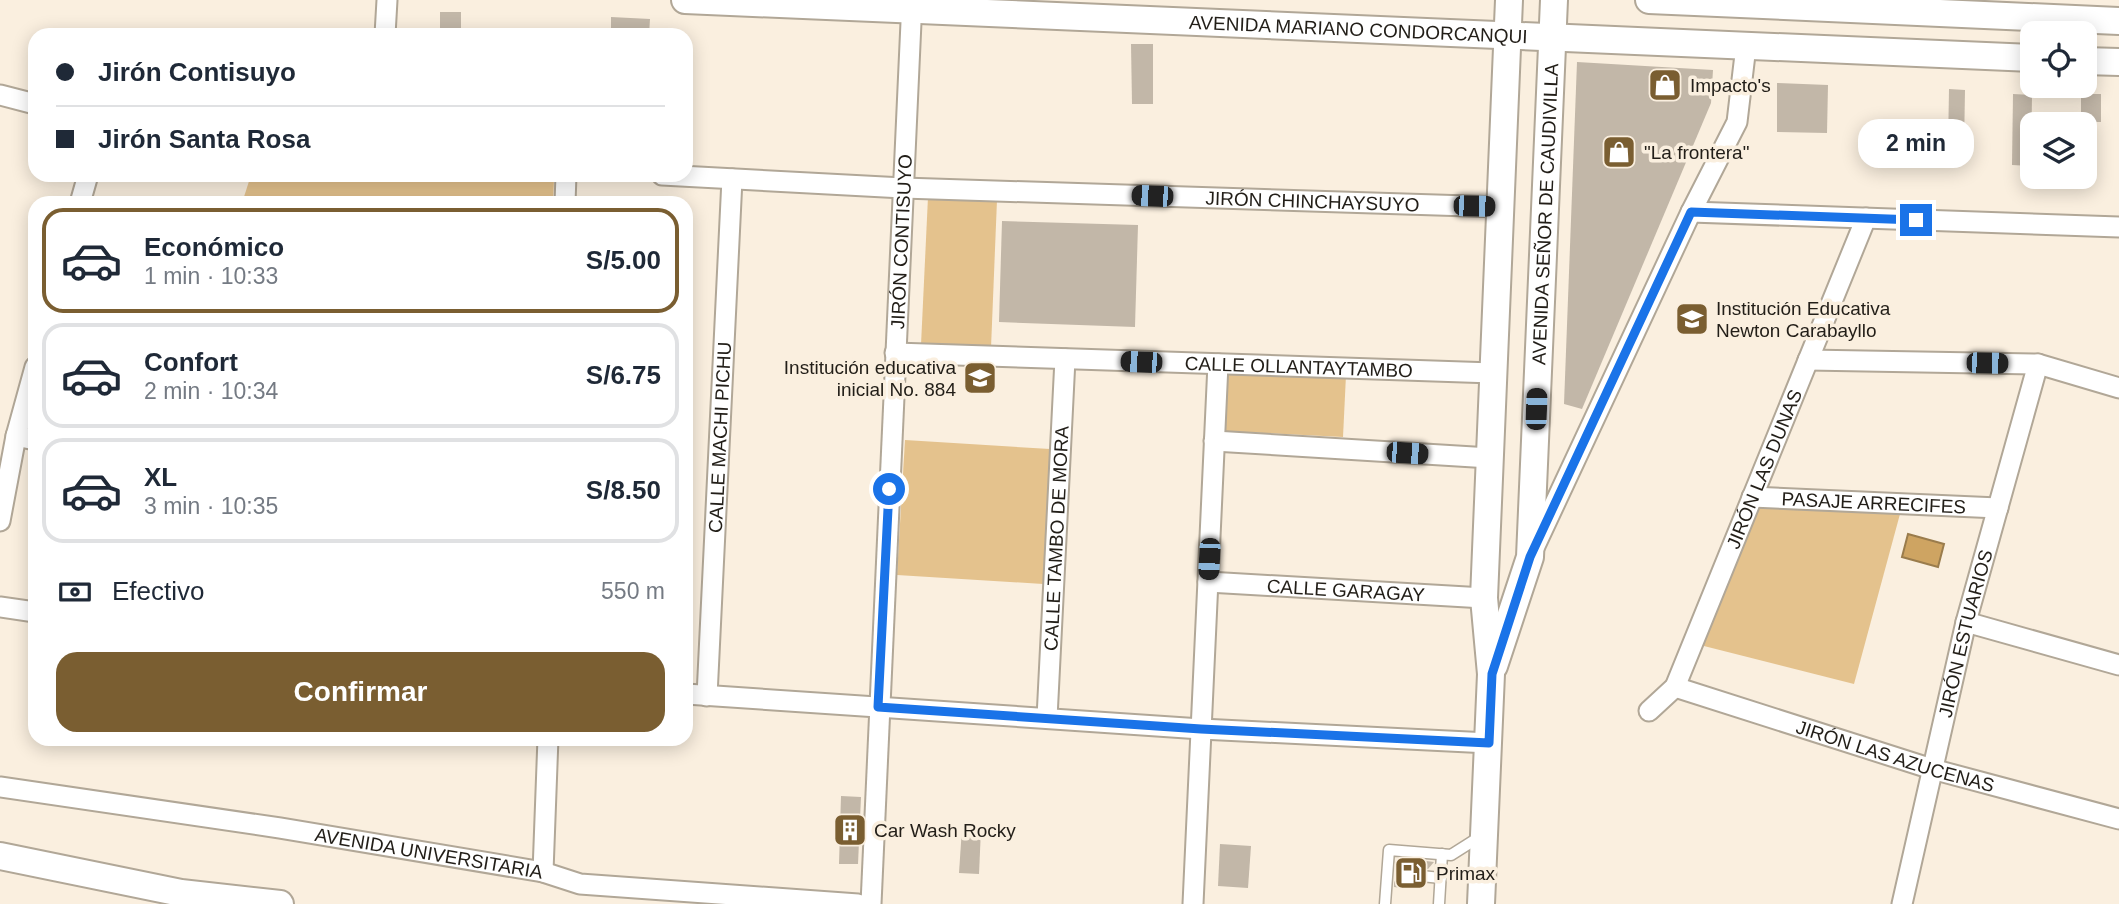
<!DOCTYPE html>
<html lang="es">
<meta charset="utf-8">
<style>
:root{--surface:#fff;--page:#f2f2f3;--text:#1f2937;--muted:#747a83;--line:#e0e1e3;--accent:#7a5e31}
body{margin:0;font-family:Helvetica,sans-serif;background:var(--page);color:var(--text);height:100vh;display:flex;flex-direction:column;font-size:26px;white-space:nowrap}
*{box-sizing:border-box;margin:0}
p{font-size:23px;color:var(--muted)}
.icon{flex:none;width:38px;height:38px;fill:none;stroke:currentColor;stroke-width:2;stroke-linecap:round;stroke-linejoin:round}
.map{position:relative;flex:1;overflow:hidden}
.details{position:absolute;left:28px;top:196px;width:665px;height:550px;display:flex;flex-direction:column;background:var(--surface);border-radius:21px;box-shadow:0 4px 18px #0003}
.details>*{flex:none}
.top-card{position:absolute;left:28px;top:28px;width:665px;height:154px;border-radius:21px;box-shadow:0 4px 18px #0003;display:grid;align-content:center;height:154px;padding:0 28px;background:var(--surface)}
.tools{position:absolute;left:2020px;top:21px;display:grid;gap:14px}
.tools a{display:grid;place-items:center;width:77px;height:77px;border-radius:14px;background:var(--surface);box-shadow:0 4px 18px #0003;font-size:35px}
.end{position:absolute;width:32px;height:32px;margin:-16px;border:9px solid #1a73e8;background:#fff;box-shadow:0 0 0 4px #fff}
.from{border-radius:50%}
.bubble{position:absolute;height:49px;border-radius:21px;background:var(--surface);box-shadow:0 4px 18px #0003;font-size:23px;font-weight:700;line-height:49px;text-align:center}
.car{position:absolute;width:21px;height:42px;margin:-21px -10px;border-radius:9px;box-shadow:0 0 5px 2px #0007;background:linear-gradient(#222 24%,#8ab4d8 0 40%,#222 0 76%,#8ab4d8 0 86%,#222 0)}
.top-card b{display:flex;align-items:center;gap:24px;height:66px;font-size:26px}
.top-card b+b{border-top:2px solid var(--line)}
.top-card i{width:18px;height:18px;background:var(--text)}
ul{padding:12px 0 0;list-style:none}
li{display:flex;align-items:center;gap:21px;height:105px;margin:0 14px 10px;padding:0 14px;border:4px solid var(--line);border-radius:21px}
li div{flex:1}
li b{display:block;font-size:26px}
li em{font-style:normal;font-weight:700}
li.on{border-color:var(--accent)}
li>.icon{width:63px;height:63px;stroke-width:1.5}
.pay{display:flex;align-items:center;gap:18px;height:77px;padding:0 28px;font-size:26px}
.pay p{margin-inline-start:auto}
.primary-button{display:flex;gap:14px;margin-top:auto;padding:14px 28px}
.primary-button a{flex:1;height:80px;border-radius:21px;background:var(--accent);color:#fff;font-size:28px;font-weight:700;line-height:80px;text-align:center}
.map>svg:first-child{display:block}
.green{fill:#e4c28d}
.water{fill:#cea462;stroke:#9a7c4c;stroke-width:2}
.building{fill:#c2b7a8}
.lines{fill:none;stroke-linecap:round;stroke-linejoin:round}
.service-casing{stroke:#b1a797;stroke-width:13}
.minor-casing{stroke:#b1a797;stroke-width:23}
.secondary-casing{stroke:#b1a797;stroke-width:30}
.service{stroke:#fff;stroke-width:10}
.minor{stroke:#fff;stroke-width:19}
.secondary{stroke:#fff;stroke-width:26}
.route{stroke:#1a73e8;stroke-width:9}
.labels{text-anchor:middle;stroke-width:7;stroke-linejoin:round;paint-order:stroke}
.street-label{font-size:19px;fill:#221e18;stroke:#faefdf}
.poi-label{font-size:19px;fill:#221e18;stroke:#faefdf;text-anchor:start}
</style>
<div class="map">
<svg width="2119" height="904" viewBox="0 0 2119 904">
<rect width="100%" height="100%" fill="#faefdf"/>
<!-- green -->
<g class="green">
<path d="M251,175H437L554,179L553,203H242Z"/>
<path d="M928,197L997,200L991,348L921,345Z"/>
<path d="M1227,369L1346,375L1343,437L1224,431Z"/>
<path d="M905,440L1050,449L1043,584L897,575Z"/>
<path d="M1758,505L1900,514L1854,684L1700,645Z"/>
</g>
<!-- water -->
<path class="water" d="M1908,534L1944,544L1938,567L1902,557Z"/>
<!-- building -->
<g class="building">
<rect x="440" y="12" width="21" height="23"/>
<path d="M611,17L650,19L649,35H611Z"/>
<path d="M1131,44H1153V104H1132Z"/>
<path d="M1577,62L1713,70L1711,103L1582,409L1564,404Z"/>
<path d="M1777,83L1828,85L1827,133L1777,132Z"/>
<path d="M1949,89L1965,90L1964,147H1948Z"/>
<path d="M2013,94L2032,95L2031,166L2012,165Z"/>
<rect x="2081" y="94" width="20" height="28"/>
<path d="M1002,221L1138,225L1135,327L999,322Z"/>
<path d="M841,796L861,797L858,864H839Z"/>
<path d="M962,828L981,829L979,874L959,873Z"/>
<path d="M1220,844L1251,846L1248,888L1218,886Z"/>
<path d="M1411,859L1434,862L1428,869L1415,871L1414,876L1416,882L1409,889L1394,887V882Z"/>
</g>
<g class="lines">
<defs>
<g id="service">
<path d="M1421,876L1441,878"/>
<path d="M1385,904L1389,850L1451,855L1481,836"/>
<path d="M1439,904L1442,854"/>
</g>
<g id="minor">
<path d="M385,35L387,0"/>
<path d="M0,95L35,104"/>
<path id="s1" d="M662,175L903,188L1500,207"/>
<path d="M80,203L88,175"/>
<path d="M565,203L566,175"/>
<path d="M1691,212L2119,227"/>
<path id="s2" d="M895,353L1493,373"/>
<path d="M1808,360L2038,364L2119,388"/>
<path d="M16,436L35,440"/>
<path d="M1214,441L1490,458"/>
<path id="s3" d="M1752,497L1998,508"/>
<path d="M0,521L16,436L35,367"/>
<path d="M1534,548L1691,212L1737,122L1746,46"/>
<path id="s4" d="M1208,582L1484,598"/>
<path d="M0,607L35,612"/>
<path d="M1966,622L2119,665"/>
<path id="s5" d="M1675,687L1932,769L2119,819"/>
<path d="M686,694L1201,729L1489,743"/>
<path id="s6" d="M707,696L732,179"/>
<path id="s7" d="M1649,711L1675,687L1866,218"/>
<path id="s8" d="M1047,718L1065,359"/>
<path id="s9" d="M0,787L280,828L543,872L580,884L858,904"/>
<path d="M543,872L548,738"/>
<path id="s10" d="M871,904L912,0"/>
<path d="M1193,904L1218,364"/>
<path id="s11" d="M1902,904L1966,622L2038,364"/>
</g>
<g id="secondary">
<path id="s12" d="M685,0L2032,58"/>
<path d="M1649,0L2119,21"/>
<path d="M2084,61L2119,62"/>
<path id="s13" d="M1494,666L1530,557L1554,0"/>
<path d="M0,856L181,893L280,904"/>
<path d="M1481,904L1491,674L1484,598L1509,0"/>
</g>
</defs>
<!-- service casing -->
<use href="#service" class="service-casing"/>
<!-- minor casing -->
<use href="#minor" class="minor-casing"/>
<!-- secondary casing -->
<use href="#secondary" class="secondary-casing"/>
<!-- service -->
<use href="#service" class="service"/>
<!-- minor -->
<use href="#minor" class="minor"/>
<!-- secondary -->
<use href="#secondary" class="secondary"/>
</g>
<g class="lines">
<!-- route -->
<path class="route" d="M889,489L878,707L1201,729L1489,743L1492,674L1530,557L1691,212L1916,220"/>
</g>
<!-- icons -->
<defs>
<symbol id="shop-square" viewBox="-11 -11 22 22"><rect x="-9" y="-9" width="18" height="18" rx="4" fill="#7a5e31" stroke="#faefdf"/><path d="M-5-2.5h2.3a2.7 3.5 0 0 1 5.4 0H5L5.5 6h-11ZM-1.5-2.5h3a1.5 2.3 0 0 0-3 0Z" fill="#fff"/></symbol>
<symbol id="school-square" viewBox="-11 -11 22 22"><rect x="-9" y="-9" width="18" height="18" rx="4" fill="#7a5e31" stroke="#faefdf"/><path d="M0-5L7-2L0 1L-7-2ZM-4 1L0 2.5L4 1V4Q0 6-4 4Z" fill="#fff"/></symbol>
<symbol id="building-square" viewBox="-11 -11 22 22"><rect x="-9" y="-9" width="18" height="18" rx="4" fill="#7a5e31" stroke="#faefdf"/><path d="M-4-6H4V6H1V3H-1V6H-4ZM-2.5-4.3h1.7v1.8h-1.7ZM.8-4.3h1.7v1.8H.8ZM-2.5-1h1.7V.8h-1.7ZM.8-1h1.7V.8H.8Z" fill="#fff"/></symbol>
<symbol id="fuel-square" viewBox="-11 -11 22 22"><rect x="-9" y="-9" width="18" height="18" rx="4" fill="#7a5e31" stroke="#faefdf"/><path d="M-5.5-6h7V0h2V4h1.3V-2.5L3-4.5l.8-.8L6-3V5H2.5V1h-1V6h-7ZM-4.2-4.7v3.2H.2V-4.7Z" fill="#fff"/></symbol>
</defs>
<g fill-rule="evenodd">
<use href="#shop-square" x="1646" y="66" width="38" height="38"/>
<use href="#shop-square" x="1600" y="133" width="38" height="38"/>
<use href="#school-square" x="1673" y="300" width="38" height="38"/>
<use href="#school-square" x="961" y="359" width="38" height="38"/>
<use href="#building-square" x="831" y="811" width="38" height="38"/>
<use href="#fuel-square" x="1392" y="854" width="38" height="38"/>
</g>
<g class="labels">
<!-- street labels -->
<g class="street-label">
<text dy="7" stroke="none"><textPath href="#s12" startOffset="674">AVENIDA MARIANO CONDORCANQUI</textPath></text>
<text dy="7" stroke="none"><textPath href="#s1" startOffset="651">JIRÓN CHINCHAYSUYO</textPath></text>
<text dy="7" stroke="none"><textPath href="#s13" startOffset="458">AVENIDA SEÑOR DE CAUDIVILLA</textPath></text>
<text dy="7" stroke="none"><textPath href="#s10" startOffset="663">JIRÓN CONTISUYO</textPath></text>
<text dy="7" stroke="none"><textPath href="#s2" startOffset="404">CALLE OLLANTAYTAMBO</textPath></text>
<text dy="7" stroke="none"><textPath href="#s6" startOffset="259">CALLE MACHI PICHU</textPath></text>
<text dy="7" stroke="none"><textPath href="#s7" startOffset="271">JIRÓN LAS DUNAS</textPath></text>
<text dy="7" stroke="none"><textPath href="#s3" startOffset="122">PASAJE ARRECIFES</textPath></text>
<text dy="7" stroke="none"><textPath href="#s8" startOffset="180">CALLE TAMBO DE MORA</textPath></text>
<text dy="7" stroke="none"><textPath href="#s4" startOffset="138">CALLE GARAGAY</textPath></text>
<text dy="7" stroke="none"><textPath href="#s11" startOffset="278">JIRÓN ESTUARIOS</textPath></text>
<text dy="7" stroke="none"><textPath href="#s5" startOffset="231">JIRÓN LAS AZUCENAS</textPath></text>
<text dy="7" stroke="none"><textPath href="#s9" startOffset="434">AVENIDA UNIVERSITARIA</textPath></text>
</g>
<!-- poi labels -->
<g class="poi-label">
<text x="1690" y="92">Impacto's</text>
<text x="1644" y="159">"La frontera"</text>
<text x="1716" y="315">Institución Educativa<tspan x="1716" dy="22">Newton Carabayllo</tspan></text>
<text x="956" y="374" text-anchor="end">Institución educativa<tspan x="956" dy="22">inicial No. 884</tspan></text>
<text x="874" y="837">Car Wash Rocky</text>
<text x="1436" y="880">Primax</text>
</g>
</g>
</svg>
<div class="tools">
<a><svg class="icon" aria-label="locate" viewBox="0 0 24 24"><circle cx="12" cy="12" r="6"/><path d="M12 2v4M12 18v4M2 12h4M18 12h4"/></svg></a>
<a><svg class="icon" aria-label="layers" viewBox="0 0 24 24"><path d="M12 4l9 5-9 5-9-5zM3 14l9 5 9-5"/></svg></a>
</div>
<i class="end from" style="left:889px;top:489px"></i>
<i class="end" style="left:1916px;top:220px"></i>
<div class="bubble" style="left:1858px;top:119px;width:116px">2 min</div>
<i class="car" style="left:1152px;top:196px;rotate:272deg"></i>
<i class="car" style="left:1474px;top:206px;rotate:91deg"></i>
<i class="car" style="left:1141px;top:362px;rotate:272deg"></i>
<i class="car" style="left:1987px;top:363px;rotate:91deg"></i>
<i class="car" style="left:1536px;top:409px;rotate:2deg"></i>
<i class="car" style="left:1407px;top:453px;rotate:94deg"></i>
<i class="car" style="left:1209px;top:559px;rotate:183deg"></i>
<div class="top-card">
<b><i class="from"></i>Jirón Contisuyo</b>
<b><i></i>Jirón Santa Rosa</b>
</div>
<section class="details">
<ul>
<li class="on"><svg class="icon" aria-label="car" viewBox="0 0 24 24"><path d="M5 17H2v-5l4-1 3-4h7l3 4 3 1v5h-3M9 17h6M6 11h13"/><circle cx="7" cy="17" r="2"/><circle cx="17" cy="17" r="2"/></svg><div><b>Económico</b><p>1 min · 10:33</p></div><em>S/5.00</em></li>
<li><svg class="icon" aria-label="car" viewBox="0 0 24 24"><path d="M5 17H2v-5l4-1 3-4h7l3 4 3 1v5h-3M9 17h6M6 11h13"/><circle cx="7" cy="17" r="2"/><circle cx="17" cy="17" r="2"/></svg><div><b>Confort</b><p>2 min · 10:34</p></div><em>S/6.75</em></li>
<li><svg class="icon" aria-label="car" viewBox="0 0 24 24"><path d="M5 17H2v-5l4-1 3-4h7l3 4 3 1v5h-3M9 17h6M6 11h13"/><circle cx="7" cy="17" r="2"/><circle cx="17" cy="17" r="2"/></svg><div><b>XL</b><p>3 min · 10:35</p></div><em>S/8.50</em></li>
</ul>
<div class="pay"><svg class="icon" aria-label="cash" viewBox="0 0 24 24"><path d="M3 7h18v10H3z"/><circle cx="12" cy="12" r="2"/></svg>Efectivo<p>550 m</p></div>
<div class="primary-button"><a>Confirmar</a></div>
</section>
</div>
